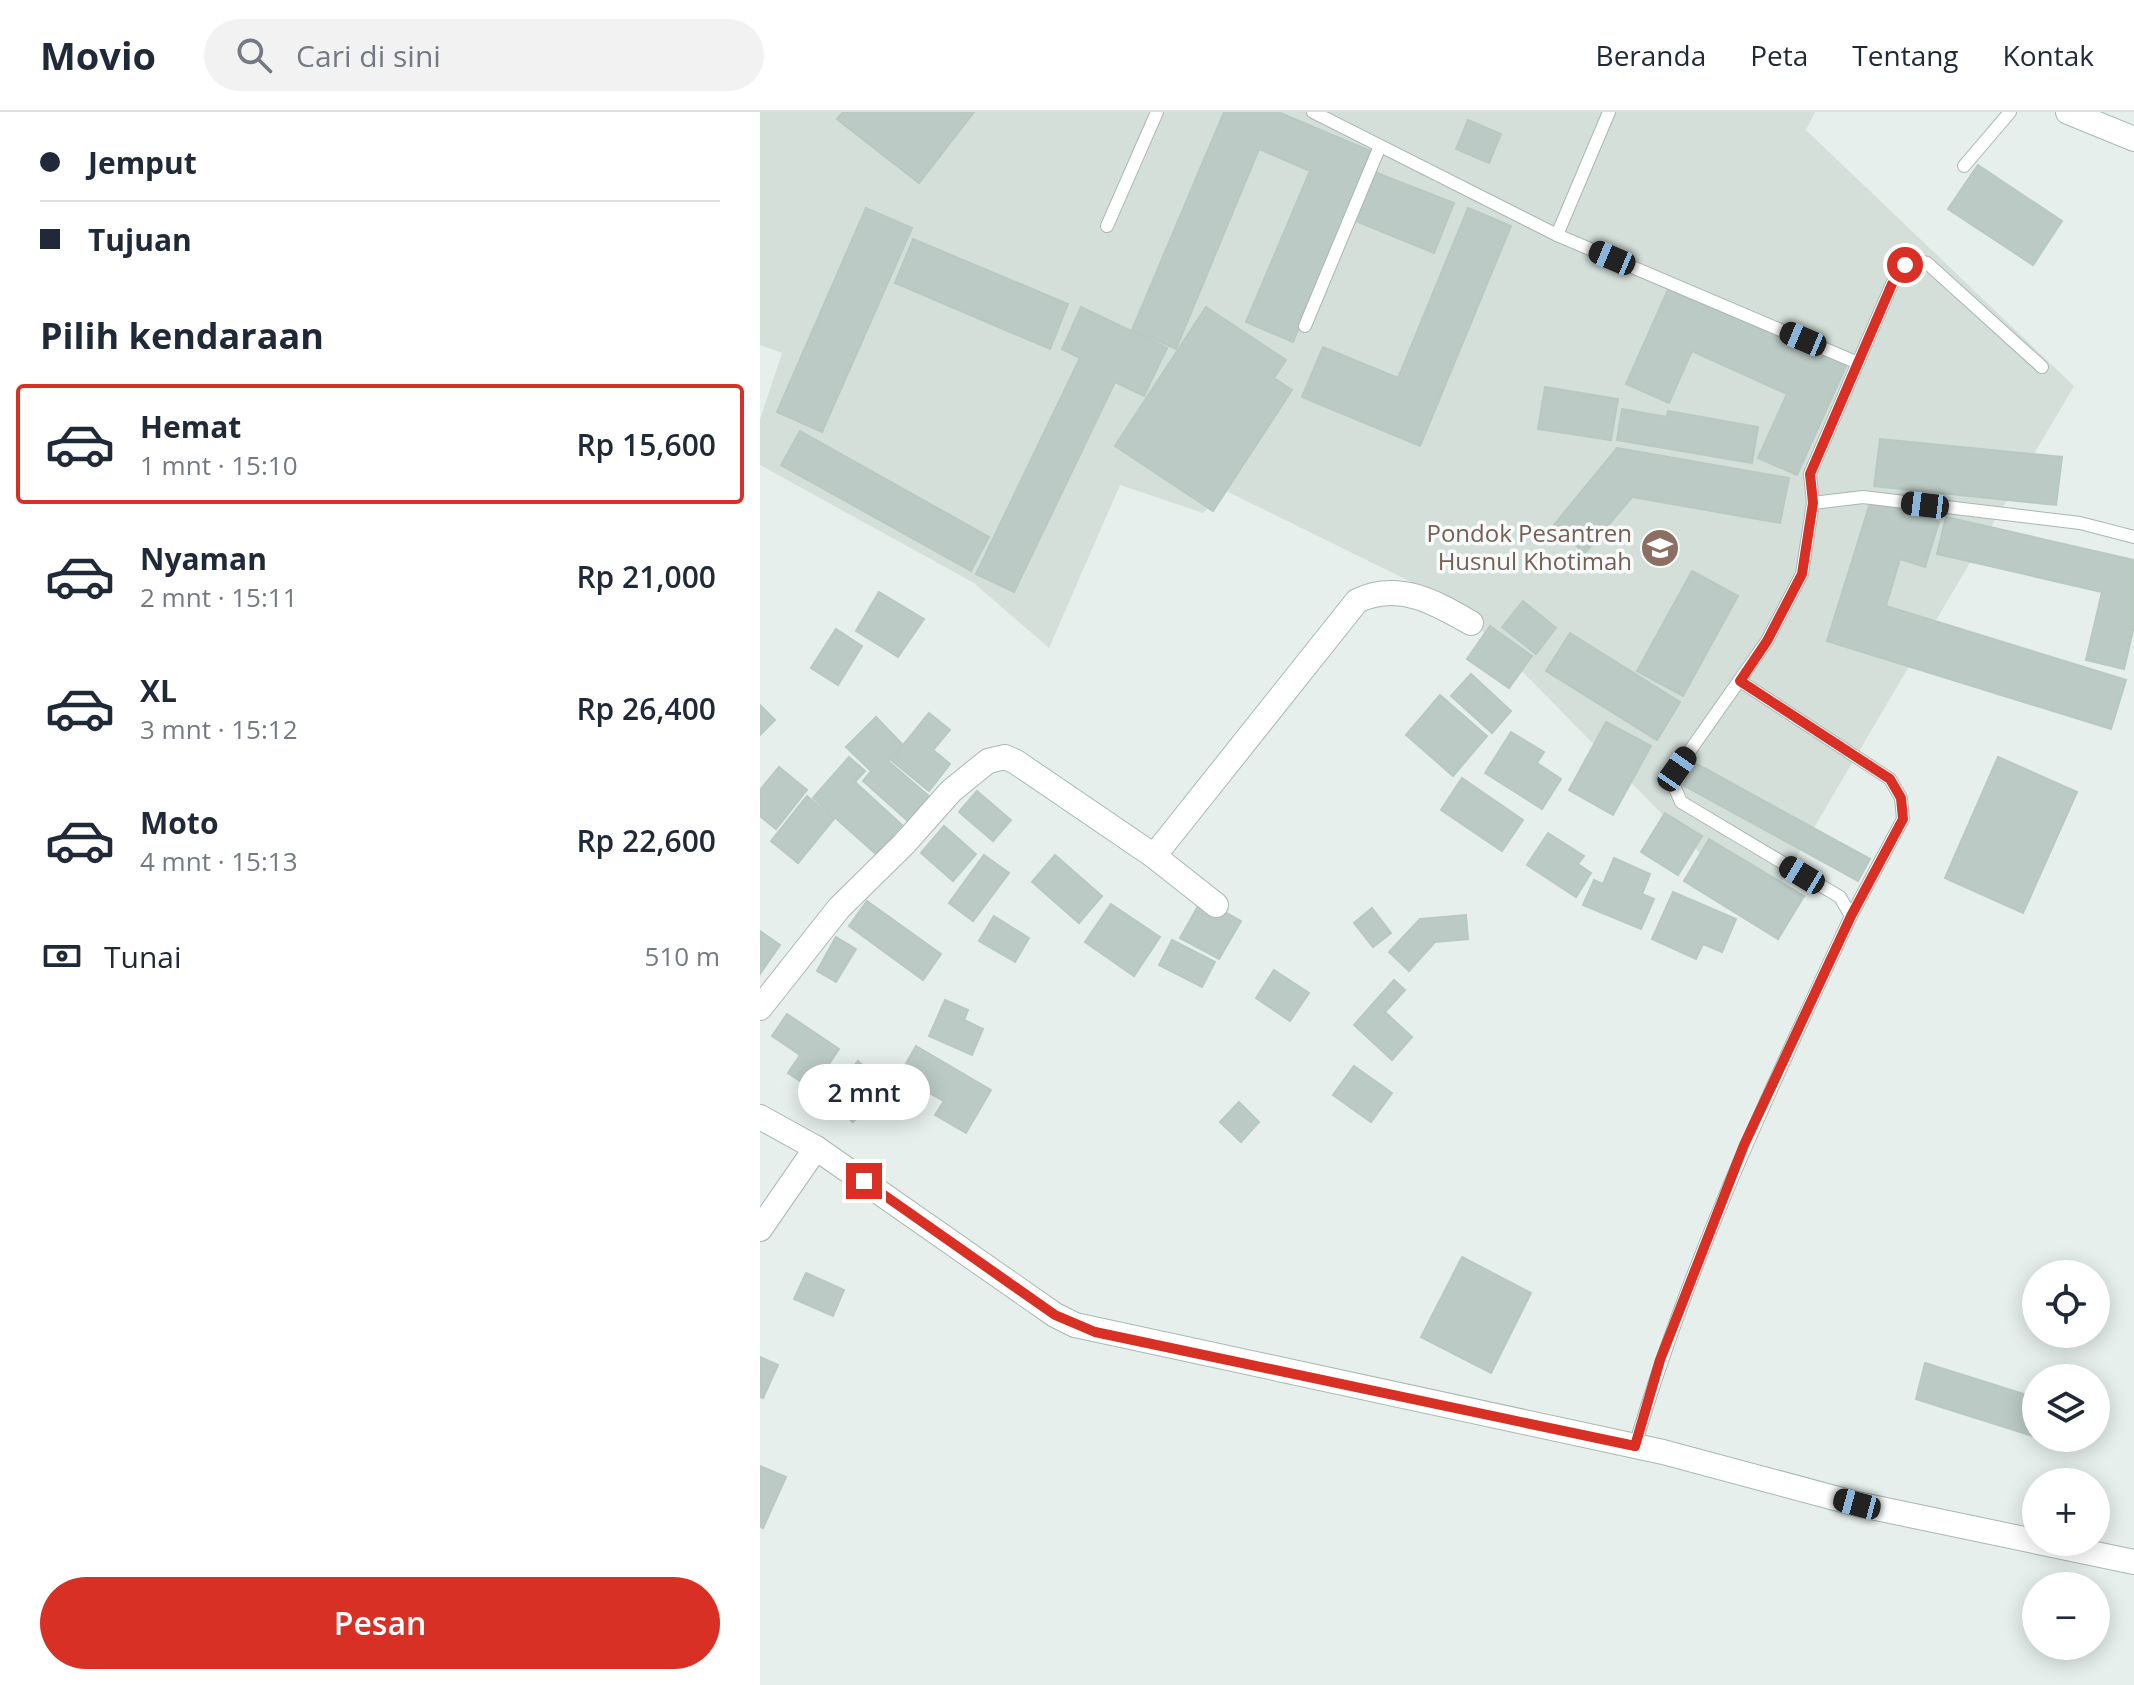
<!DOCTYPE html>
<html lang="id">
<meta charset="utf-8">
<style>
:root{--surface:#fff;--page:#f2f2f3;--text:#1f2937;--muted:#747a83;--line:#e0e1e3;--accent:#d93025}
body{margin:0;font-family:"Open Sans",sans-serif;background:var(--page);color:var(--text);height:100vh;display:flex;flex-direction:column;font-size:30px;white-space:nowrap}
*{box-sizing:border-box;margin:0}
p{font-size:26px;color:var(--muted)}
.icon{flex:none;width:44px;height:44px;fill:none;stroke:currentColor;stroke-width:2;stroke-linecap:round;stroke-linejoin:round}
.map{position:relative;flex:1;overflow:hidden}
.side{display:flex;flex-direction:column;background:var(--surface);width:760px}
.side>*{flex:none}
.top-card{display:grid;align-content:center;height:176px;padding:0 40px;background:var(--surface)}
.fabs{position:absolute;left:1262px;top:1148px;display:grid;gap:16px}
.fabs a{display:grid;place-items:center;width:88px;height:88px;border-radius:50%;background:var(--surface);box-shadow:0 4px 20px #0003;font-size:40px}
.end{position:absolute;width:36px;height:36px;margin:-18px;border:10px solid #d93025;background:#fff;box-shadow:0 0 0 4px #fff}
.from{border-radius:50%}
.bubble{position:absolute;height:56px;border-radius:28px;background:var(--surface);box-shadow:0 4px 20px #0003;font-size:26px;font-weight:600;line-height:56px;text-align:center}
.car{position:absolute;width:24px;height:48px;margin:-24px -12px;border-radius:10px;box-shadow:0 0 6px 2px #0007;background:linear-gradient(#222 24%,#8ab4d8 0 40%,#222 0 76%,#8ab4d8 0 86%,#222 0)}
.top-card b{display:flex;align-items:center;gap:28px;height:76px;font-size:30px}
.top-card b+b{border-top:2px solid var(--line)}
.top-card i{width:20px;height:20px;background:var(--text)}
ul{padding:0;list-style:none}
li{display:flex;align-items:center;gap:24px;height:120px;margin:0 16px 12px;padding:0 24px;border:4px solid transparent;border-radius:8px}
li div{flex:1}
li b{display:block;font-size:30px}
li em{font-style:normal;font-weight:600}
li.active{border-color:var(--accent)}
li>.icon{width:72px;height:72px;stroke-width:1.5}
h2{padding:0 40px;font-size:36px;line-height:96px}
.pay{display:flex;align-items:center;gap:20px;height:88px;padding:0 40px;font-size:30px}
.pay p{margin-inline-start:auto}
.button{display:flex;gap:16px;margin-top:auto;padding:16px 40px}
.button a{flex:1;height:92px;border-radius:48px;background:var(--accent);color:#fff;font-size:32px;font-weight:600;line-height:92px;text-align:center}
header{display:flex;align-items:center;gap:48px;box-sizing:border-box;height:112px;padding:0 40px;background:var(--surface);border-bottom:2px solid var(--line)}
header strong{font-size:38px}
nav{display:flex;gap:44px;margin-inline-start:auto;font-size:28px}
.search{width:560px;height:72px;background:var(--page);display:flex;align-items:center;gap:20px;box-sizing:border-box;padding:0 28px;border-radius:44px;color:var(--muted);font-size:30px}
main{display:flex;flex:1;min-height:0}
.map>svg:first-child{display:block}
.built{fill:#d4dfda}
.building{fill:#bbcac4;stroke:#b8c9c2;stroke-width:2}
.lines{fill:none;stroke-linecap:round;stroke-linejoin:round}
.lane-casing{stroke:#a8b8b2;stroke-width:14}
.street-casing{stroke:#a8b8b2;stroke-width:26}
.lane{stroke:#fff;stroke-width:12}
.street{stroke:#fff;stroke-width:24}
.route{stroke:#d93025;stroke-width:10}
.labels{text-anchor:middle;stroke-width:7;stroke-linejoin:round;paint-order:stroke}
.education-label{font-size:24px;fill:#785e54;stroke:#f7fbf9;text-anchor:end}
</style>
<header>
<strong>Movio</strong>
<div class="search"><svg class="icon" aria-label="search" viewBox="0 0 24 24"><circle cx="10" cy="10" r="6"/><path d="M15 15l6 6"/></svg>Cari di sini</div>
<nav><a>Beranda</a><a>Peta</a><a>Tentang</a><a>Kontak</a></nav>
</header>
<main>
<section class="side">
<div class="top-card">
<b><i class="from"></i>Jemput</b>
<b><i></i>Tujuan</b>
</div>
<h2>Pilih kendaraan</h2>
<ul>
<li class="active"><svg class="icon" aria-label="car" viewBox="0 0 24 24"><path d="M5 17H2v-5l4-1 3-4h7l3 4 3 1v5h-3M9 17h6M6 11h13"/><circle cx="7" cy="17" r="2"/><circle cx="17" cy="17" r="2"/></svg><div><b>Hemat</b><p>1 mnt · 15:10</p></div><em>Rp 15,600</em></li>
<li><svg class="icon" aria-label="car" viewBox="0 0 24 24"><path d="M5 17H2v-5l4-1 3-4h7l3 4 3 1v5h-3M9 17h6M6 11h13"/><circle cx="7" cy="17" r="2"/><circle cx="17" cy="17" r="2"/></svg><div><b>Nyaman</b><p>2 mnt · 15:11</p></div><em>Rp 21,000</em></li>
<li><svg class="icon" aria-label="car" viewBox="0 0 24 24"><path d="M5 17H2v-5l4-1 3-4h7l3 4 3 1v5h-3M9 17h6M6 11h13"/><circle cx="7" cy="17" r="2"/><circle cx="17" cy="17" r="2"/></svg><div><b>XL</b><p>3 mnt · 15:12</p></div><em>Rp 26,400</em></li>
<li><svg class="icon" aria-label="car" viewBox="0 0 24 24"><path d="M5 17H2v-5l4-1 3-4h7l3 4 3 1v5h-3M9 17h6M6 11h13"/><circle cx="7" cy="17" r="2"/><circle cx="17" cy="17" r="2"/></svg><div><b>Moto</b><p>4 mnt · 15:13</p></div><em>Rp 22,600</em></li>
</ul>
<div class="pay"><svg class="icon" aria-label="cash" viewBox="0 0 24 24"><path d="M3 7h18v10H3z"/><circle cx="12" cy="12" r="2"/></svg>Tunai<p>510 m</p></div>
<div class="button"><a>Pesan</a></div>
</section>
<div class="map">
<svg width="1374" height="1573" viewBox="0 0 1374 1573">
<rect width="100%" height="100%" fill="#e6efeb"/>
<!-- built -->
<path class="built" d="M0,0H1055L1046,18L1314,274L1002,804L696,492L466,379L443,401L360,373L289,536L214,471L0,353V307L22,241L0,233Z"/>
<!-- building -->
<g class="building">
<path d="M83,0H214L159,71L77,7Z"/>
<path d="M464,0H518L613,40L533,230L486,210L550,59L499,37L416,237L372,218Z"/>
<path d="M708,8L741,22L729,51L696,37Z"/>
<path d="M1218,53L1302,109L1273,153L1188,97Z"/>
<path d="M612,59L694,91L674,141L593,108Z"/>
<path d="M106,96L152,116L62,320L17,300Z"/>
<path d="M708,96L751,114L660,334L542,285L563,235L638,266Z"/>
<path d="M153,127L308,192L290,237L135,171Z"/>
<path d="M910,173L1087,252L1037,363L998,346L1027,282L932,239L909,291L866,272Z"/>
<path d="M321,195L407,236L384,284L355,270L254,480L216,462L320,246L302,237Z"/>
<path d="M446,195L526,248L514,266L532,278L453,399L355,334Z"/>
<path d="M785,275L858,287L851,328L778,317Z"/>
<path d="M862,297L907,305L908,299L998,315L992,351L857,328Z"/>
<path d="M40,319L229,425L211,459L21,353Z"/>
<path d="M1120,327L1302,345L1296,393L1114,374Z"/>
<path d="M857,336L1029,366L1020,411L872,385L825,441L793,414Z"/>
<path d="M1111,388L1179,410L1165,455L1140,447L1126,494L1366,568L1351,617L1067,529Z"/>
<path d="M1186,405L1374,448V514L1364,557L1326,548L1342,480L1177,442Z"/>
<path d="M932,459L978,484L923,584L877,559Z"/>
<path d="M119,480L164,507L138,545L96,519Z"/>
<path d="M763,489L796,516L776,542L742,515Z"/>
<path d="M730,514L772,544L749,576L707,547Z"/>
<path d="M76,517L102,534L78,573L51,556Z"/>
<path d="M810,521L920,590L897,628L786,559Z"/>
<path d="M711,562L751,599L732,621L691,584Z"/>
<path d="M680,583L727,624L693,664L646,623Z"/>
<path d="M0,593L15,608L0,623Z"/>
<path d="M169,601L190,618L173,638L190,652L169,679L131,648Z"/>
<path d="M116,605L142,632L128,649L170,685L148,709L103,669L111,659L86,635Z"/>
<path d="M846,610L891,634L853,703L809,678Z"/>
<path d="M751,620L784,640L777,651L801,667L782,697L725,661Z"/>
<path d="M89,645L105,659L95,670L142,713L116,742L53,686Z"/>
<path d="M1238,645L1317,680L1263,801L1185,766Z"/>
<path d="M935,651L1110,747L1098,769L923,673Z"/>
<path d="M19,655L47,678L16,717L0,704V678Z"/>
<path d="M702,666L763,708L742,739L681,698Z"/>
<path d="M217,679L251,708L233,729L199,700Z"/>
<path d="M47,684L74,707L38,751L11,729Z"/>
<path d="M905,701L942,724L918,763L881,740Z"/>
<path d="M184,714L216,742L193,769L161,741Z"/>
<path d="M788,721L824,744L818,752L831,761L816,785L767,753Z"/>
<path d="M949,727L1044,784L1018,827L924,769Z"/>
<path d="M224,743L249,761L213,809L189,791Z"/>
<path d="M295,743L342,784L319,811L272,770Z"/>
<path d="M854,746L890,762L882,782L894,787L881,817L823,793L834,768L843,772Z"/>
<path d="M913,780L976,807L962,840L943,832L936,847L892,827Z"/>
<path d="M442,787L481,809L459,847L420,826Z"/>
<path d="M107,789L181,842L163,868L89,814Z"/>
<path d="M351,792L400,825L374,864L325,830Z"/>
<path d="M612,796L631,821L613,835L594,811Z"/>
<path d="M706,803L708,827L675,830L649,859L629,840L660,807Z"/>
<path d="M234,804L269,826L255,850L219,829Z"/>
<path d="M0,819L20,833L0,862Z"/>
<path d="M76,825L96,837L76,870L57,859Z"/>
<path d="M412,828L455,850L442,875L399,853Z"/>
<path d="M514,858L549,881L530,909L496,886Z"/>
<path d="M634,868L645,878L625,900L652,925L632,948L594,913Z"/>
<path d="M185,888L208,898L204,908L223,917L212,943L169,924Z"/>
<path d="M27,902L79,937L52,977L28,961L40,943L12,924Z"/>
<path d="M156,934L231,978L206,1021L175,1003L184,989L164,978L153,998L128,983Z"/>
<path d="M98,949L126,974L93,1010L65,985Z"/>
<path d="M594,954L632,981L611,1010L573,983Z"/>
<path d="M479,990L499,1010L481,1030L460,1010Z"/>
<path d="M702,1145L771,1181L731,1261L661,1225Z"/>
<path d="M46,1161L84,1178L73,1204L34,1187Z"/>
<path d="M0,1245L18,1253L3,1286L0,1285Z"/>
<path d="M1165,1251L1276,1286V1325L1156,1287Z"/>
<path d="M0,1354L26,1365L3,1416L0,1414Z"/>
</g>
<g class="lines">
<defs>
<g id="lane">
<path d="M553,0L797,123L1098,251"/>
<path d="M1204,54L1250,0"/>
<path d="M347,114L397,0"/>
<path d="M797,123L849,0"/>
<path d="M545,214L620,34"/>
<path d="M1053,391L1103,385L1320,411L1374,425"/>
<path d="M980,569L1130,667L1141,686L1143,707L1091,804"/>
<path d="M875,1334C929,1149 1010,978 1091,804L1080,785L921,690L914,674L917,657L1007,529L1042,462L1053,391L1050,362L1132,172L1145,153L1153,147L1167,151L1282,255"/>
</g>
<g id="street">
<path d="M1308,0L1374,27"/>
<path d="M394,744L456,793"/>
<path d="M0,896L79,796L144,732L191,679L228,649L245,645L256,650L394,744L597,489C638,469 675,490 711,511"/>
<path d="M0,1005L56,1036L295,1203L315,1213L903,1340L1097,1392L1374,1450"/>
<path d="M0,1117L56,1036"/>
</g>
</defs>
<!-- lane casing -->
<use href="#lane" class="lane-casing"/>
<!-- street casing -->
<use href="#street" class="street-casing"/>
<!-- lane -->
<use href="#lane" class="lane"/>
<!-- street -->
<use href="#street" class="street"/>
</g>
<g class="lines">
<!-- route -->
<path class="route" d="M104,1069L295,1203L335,1220L875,1334L900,1248L984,1033L1091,804L1143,707L1141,686L1130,667L980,569L1007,529L1042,462L1053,391L1050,362L1132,172L1145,153"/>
</g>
<!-- icons -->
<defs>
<symbol id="school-disc" viewBox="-11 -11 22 22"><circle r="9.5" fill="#8d6e63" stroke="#f7fbf9"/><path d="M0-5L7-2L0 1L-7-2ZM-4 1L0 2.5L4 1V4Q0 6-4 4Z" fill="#fff"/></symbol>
</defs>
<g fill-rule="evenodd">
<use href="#school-disc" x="878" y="414" width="44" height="44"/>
</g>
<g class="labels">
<!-- education labels -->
<g class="education-label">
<text x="872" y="430">Pondok Pesantren<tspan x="872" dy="28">Husnul Khotimah</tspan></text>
</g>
</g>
</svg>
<div class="fabs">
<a><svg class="icon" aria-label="locate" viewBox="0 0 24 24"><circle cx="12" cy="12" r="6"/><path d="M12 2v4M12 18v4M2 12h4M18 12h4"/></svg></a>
<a><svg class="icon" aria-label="layers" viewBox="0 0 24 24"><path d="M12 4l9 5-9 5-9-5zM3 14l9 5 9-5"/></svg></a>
<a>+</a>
<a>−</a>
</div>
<i class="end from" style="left:1145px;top:153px"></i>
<i class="end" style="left:104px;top:1069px"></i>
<div class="bubble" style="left:38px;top:952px;width:132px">2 mnt</div>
<i class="car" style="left:852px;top:146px;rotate:293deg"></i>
<i class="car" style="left:1043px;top:227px;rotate:293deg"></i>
<i class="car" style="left:1165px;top:393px;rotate:277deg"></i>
<i class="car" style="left:917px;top:657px;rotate:35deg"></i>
<i class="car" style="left:1042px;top:763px;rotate:301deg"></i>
<i class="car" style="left:1097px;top:1392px;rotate:285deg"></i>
</div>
</main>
